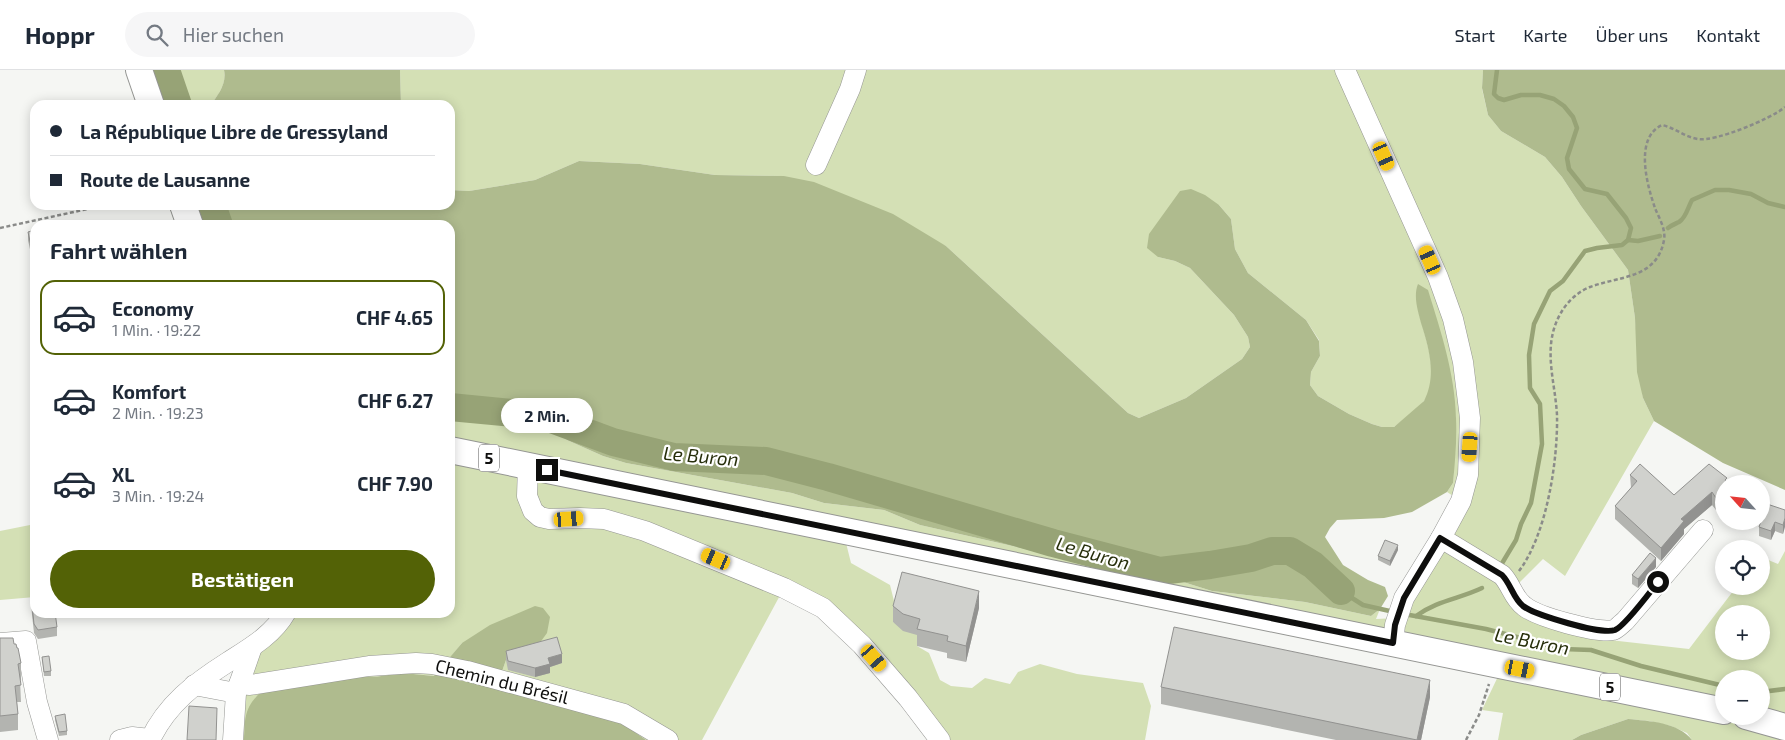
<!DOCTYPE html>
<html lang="de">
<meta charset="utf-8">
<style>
:root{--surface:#fff;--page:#f6f6f7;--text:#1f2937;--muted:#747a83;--line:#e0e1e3;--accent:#536206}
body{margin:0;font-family:"Exo 2",sans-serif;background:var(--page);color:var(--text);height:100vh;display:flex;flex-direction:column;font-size:19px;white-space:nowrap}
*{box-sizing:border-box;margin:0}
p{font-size:16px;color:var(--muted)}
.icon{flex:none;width:28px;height:28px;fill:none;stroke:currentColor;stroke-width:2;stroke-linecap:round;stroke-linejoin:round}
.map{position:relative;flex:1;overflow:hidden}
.side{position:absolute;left:30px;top:150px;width:425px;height:398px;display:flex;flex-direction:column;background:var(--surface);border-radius:15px;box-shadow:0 2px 12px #0003}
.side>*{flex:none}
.top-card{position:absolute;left:30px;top:30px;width:425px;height:110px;border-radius:15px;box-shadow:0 2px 12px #0003;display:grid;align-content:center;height:110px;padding:0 20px;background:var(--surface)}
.needle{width:32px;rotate:297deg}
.fabs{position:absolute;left:1715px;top:405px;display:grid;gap:10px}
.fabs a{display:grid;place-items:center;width:55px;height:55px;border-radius:50%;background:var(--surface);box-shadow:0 2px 12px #0003;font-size:25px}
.end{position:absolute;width:22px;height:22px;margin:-11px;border:6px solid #0e0e0d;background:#fff;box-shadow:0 0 0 2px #fff}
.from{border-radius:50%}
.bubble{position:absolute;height:35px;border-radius:18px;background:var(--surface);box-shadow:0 2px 12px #0003;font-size:16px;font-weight:700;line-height:35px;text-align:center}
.car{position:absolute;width:15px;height:30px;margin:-15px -8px;border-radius:6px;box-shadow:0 0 4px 1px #0007;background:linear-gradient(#f5c518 24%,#345 0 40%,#f5c518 0 76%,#345 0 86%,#f5c518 0)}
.top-card b{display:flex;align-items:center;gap:18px;height:48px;font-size:19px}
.top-card b+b{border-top:1px solid var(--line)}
.top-card i{width:12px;height:12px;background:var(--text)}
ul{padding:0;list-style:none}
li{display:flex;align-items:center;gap:15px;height:75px;margin:0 10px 8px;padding:0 10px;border:2px solid transparent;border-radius:15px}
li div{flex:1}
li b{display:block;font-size:19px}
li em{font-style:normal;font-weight:700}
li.current{border-color:var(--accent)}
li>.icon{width:45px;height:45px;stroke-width:1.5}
h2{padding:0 20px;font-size:22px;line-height:60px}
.cta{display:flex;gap:10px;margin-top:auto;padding:10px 20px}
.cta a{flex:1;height:58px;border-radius:30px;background:var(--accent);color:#fff;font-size:20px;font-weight:700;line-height:58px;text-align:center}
header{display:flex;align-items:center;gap:30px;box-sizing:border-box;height:70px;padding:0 25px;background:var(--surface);border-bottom:1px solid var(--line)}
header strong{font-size:24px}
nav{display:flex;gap:28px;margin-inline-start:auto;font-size:18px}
.search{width:350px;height:45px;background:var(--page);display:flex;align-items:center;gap:12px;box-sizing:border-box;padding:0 18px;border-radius:28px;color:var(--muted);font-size:19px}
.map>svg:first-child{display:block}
.green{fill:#d4e0b5;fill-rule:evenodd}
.forest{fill:#afbb8e}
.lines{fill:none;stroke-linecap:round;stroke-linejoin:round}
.stream{stroke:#97a376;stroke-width:4.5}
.river{stroke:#97a376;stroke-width:28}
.minor-casing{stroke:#959693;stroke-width:21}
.major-casing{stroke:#959693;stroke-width:28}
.path{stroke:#8a8b89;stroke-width:2.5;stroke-dasharray:4 2.5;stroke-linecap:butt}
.minor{stroke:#fff;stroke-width:20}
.major{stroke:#fff;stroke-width:26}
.wall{fill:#b3b4b0}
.shaded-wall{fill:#929290}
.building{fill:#d0d1cd;stroke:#929290}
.route{stroke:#0e0e0d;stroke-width:6}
.labels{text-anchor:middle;stroke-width:4.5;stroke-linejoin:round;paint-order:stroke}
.shield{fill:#fff;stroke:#565656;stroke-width:1}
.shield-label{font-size:16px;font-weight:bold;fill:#0e0e0d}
.street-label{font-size:18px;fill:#0e0e0d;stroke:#fff}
.water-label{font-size:19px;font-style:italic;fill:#272f0b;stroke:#fff}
</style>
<header>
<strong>Hoppr</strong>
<div class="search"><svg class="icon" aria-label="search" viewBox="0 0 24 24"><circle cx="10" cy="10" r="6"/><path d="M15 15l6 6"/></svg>Hier suchen</div>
<nav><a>Start</a><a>Karte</a><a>Über uns</a><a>Kontakt</a></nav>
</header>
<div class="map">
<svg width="1785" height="670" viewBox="0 0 1785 670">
<rect width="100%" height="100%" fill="#f5f6f3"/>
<!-- green -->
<g class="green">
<path d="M139,0H224C227,13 218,26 210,35H151Z"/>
<path d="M400,0H1483L1482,19L1488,45L1501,61L1545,87L1562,107L1581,136L1628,200L1635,248L1643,328L1654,351L1565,506L1543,489L1510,522V537L1552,557L1592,568L1689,579L1737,516H1761V487L1778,494L1785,481V670H1692L1687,663L1671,656L1649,651L1628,649L1581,665L1572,670H1498L1503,643L1482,640L1503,596L843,461L851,493L890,515L894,531L893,552L920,565L917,576L929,583L940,610L951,616L972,618L985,608L1010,614L1018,602L1040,594L1077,604L1143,613L1151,636L1145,670H940L886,601L784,518L702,670H646L625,655L499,610L506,590L462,573L435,606L403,603L374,607L350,606L245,654L244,670H233L241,606L286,543L450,542V337L543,346L567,370L603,386L626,393L792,423L824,433L884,440L920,455L1113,499L1148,501L1212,521L1305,532L1371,546L1380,539L1376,549L1397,548L1461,431L1447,422L1453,413L1456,347L1418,240C1424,263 1442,310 1424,331C1416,341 1404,349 1394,357H1382L1372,354L1349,344L1318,326L1310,315L1311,302L1320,286L1319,270L1306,250L1248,203L1235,179L1231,149L1219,135L1158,187L1175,191L1190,198L1234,245L1248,267L1250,277L1242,289L1186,328L1139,348L1128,343L946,176L783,106L715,105L640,94L579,91L535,110L469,121L450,120V35H401ZM1724,544H1761V581H1724ZM1724,609H1761V646H1724Z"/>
<path d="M183,135H212L219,155H190Z"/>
<path d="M35,454V527L0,530V461Z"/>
</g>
<!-- forest -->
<g class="forest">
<path d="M224,0H400L401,35H210C218,26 227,13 224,0Z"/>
<path d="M1483,0H1785V420L1723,393L1654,351L1643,328L1637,302L1635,248L1628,200L1581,136L1562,107L1545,87L1501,61L1488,45L1482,18Z"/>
<path d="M579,91L640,94L715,105L784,106L814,112L893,144L946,176L1128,343L1139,348L1186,328L1242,289L1250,277L1248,267L1234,245L1190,198L1175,191L1158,187L1147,178L1149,164L1180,121L1191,119L1205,125L1219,135L1231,149L1235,179L1248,203L1306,250L1319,271L1320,286L1311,302L1310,315L1318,326L1349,344L1372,354L1382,357H1394L1424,331C1437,306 1429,278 1421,253C1418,241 1413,226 1418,214L1428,220C1441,262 1455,304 1456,348C1457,370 1455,392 1453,413L1447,422L1412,442L1384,448L1337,450L1330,458L1325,467L1343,495L1368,510L1385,517L1388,526L1380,539L1371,546L1305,532L1212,521L1148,501L1113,499L920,455L884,440L824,433L792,423L626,393L603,386L567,370L543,346L450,337V155H219L212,135H450V120L469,121L535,110Z"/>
<path d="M535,536L543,538L550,547L547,563L539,574L506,590L499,610L595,643L625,655L646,670H244C245,648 244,638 261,622L350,606L374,607L403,603L434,606L462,573L490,555Z"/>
<path d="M1628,649C1649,651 1678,652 1692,670H1572L1581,665Z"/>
</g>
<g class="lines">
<!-- stream -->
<g class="stream">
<path d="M1497,0L1494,24L1498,28L1504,30L1521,25H1540L1554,29L1564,36L1573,47L1577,58L1567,88L1569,99L1585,119L1607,124L1626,148L1631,158L1628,170L1622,175L1597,178L1585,181L1563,211L1550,221L1534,254L1529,285L1530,318L1540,334L1542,374L1531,433L1521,454L1516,470L1501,495"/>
<path d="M1668,158C1672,155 1675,154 1679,152C1686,148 1688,137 1692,130L1715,120H1729L1751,124L1768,133L1785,137"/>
<path d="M1628,170L1638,171L1660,166"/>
<path d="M1341,521L1363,535L1394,542"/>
<path d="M1404,544L1486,559L1563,579L1591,580L1641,596L1724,616"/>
<path d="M1416,546C1438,530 1459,529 1482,518"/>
<path d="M1761,622L1785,619"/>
</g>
<!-- river -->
<g class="river">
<path d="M166,0L178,35"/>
<path d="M212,135L219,155"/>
<path d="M450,337L543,346L613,372L674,387L766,391L828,407L1053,473L1160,501L1210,495L1251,488L1272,481H1290L1313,495L1341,521"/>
</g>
<defs>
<g id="minor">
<path d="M1345,0L1438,207L1453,249L1463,292L1470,348L1468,405L1461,431L1441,468L1404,528L1395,555L1393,573"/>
<path d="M816,95L850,19L856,0"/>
<path d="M528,396L527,426L533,441L540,447L549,449L580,448L604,449L645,461L784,518L823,538L862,575L908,628L940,670"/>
<path d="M1441,468L1502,505C1511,514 1513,528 1524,536C1537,547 1596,563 1613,560C1617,559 1621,554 1625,551L1703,460"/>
<path d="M0,573L26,571L37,632L48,670"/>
<path d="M239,614L250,615L369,596L416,593L432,594L467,601L624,644L668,670"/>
<path d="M194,615L236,623"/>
<path d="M120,670L132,667L150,669"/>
<path d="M150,670C167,634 195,613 228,592C250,578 273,565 286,542"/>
<path d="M233,670L236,623L252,577"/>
</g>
<g id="major">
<path d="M139,0L151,35"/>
<path d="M183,135L190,155"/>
<path d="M450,380L1724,641"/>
<path d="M1746,646L1785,657"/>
</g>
</defs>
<!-- minor casing -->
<use href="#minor" class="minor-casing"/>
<!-- major casing -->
<use href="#major" class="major-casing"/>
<!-- path -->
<g class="path">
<path d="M0,158L106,135"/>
<path d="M1519,501C1547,464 1558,390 1557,345C1555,309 1541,275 1562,241C1568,231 1579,221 1590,217C1619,206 1657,209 1664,170C1666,159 1659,148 1655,138C1647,115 1634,68 1662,55C1675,58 1685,67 1698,69C1715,72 1771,49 1785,37"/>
<path d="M1466,670L1479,645L1489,614"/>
</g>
<!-- minor -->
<use href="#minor" class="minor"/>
<!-- major -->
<use href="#major" class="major"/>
</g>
<!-- wall -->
<g class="wall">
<path d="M35,160V198H34L28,170V162Z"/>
<path d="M1630,405L1674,425L1727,412L1724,414V434L1716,440L1712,435L1684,459V464L1661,491L1615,449V436L1631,418Z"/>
<path d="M1785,440L1783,464L1775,461L1771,470L1759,466V457Z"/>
<path d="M1398,480L1390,496L1378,490V486Z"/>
<path d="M1656,497L1638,518L1632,514V505Z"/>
<path d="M31,526L57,557V566L38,569L34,563L31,535Z"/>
<path d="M893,536L979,538L966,592L947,588V583L917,576V565L903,561L893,552Z"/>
<path d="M0,568L14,574L17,578L21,593V610H20L21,632H17L18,644V660L0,662Z"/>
<path d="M506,581L562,593L550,597V603L535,607L508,600L506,590Z"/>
<path d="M42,587L51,601V606H44Z"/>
<path d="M1161,617L1430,627L1421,670H1336L1161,634Z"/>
<path d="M55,646L67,661V665L59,666L55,650Z"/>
</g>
<!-- shaded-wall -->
<g class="shaded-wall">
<path d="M1724,421V434L1716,440V428Z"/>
<path d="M1712,422V435L1684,459V464L1661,491V478L1681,449Z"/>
<path d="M1785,448V457L1783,464V455Z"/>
<path d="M1775,452V461L1771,470V461Z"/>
<path d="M1398,475V480L1390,496V491Z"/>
<path d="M1656,488V497L1638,518V509Z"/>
<path d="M979,521V538L966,592V576Z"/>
<path d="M562,584V593L550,597V603L535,607V598L548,588Z"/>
<path d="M1430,610V627L1421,670H1417Z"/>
</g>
<!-- building -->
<g class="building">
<path d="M35,160V190H34L28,162Z"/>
<path d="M1640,394L1674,425L1709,394L1727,408L1725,410L1728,414H1724V421L1716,428L1712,422L1681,449L1684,451L1661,478L1615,436L1637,411L1630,405Z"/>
<path d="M1767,434L1785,440V448L1783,455L1775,452L1771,461L1759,457Z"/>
<path d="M1385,470L1398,475L1390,491L1378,486Z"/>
<path d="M1650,483L1656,488L1638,509L1632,505Z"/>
<path d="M902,502L979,521L966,576L947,571L948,566L917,559L920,549L903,544L893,536Z"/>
<path d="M35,525V542H55L57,557L38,560L34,554L31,526Z"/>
<path d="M1174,557L1430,610L1417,670L1161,617Z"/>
<path d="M557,567L562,584L548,588L550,594L535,598L508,591L506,581Z"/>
<path d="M0,568H13L14,574H16L17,578H18L21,593L18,594L21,615L15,616L18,644L0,646Z"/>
<path d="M49,586L51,601L44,602L42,587Z"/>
<path d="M189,636L217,638L216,670H187Z"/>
<path d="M65,644L67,661L59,662L55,646Z"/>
</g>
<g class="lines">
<!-- route -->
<path class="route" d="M547,400L1393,573L1395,555L1404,528L1440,468L1502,505C1511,514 1513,528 1523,536C1535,545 1601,565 1615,560C1625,556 1650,522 1658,512"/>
</g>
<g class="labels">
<!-- shield labels -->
<g class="shield">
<rect x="479" y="374.5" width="20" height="27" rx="4"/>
<rect x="1600" y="603.5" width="20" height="27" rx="4"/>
</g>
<g class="shield-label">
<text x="489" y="394">5</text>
<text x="1610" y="623">5</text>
</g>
<!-- street labels -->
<g class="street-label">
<text transform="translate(502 612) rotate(14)" y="6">Chemin du Brésil</text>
</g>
<!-- water labels -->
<g class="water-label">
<text transform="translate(701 386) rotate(5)" y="7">Le Buron</text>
<text transform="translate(1093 483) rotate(16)" y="7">Le Buron</text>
<text transform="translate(1532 571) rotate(11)" y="7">Le Buron</text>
</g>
</g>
</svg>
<div class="fabs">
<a><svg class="needle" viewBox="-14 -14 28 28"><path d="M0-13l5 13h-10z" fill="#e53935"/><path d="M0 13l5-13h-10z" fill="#747a83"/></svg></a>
<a><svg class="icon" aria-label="locate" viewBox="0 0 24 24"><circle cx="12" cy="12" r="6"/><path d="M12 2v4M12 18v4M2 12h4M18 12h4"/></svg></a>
<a>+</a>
<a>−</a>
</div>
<i class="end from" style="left:1658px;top:512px"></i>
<i class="end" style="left:547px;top:400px"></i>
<div class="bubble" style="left:501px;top:328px;width:92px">2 Min.</div>
<i class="car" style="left:1384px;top:86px;rotate:156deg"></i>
<i class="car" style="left:1430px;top:190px;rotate:336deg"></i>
<i class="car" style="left:1470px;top:377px;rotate:184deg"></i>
<i class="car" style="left:569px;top:449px;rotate:86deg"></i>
<i class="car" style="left:716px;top:489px;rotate:293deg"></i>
<i class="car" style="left:874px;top:588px;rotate:139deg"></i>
<i class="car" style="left:1520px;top:599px;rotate:101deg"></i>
<div class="top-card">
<b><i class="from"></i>La République Libre de Gressyland</b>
<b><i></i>Route de Lausanne</b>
</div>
<section class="side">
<h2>Fahrt wählen</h2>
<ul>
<li class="current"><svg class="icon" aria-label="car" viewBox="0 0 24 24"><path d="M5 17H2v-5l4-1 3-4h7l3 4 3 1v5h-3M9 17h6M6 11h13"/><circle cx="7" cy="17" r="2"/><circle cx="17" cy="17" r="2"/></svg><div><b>Economy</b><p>1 Min. · 19:22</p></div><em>CHF 4.65</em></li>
<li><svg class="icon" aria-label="car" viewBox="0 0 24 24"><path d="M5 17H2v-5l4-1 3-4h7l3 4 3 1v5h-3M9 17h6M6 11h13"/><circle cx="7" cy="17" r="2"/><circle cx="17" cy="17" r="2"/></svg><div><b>Komfort</b><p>2 Min. · 19:23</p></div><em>CHF 6.27</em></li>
<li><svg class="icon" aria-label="car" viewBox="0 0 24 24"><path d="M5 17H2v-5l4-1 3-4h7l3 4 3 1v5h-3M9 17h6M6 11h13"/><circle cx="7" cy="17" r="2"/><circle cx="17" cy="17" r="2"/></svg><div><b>XL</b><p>3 Min. · 19:24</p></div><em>CHF 7.90</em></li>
</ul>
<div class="cta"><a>Bestätigen</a></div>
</section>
</div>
